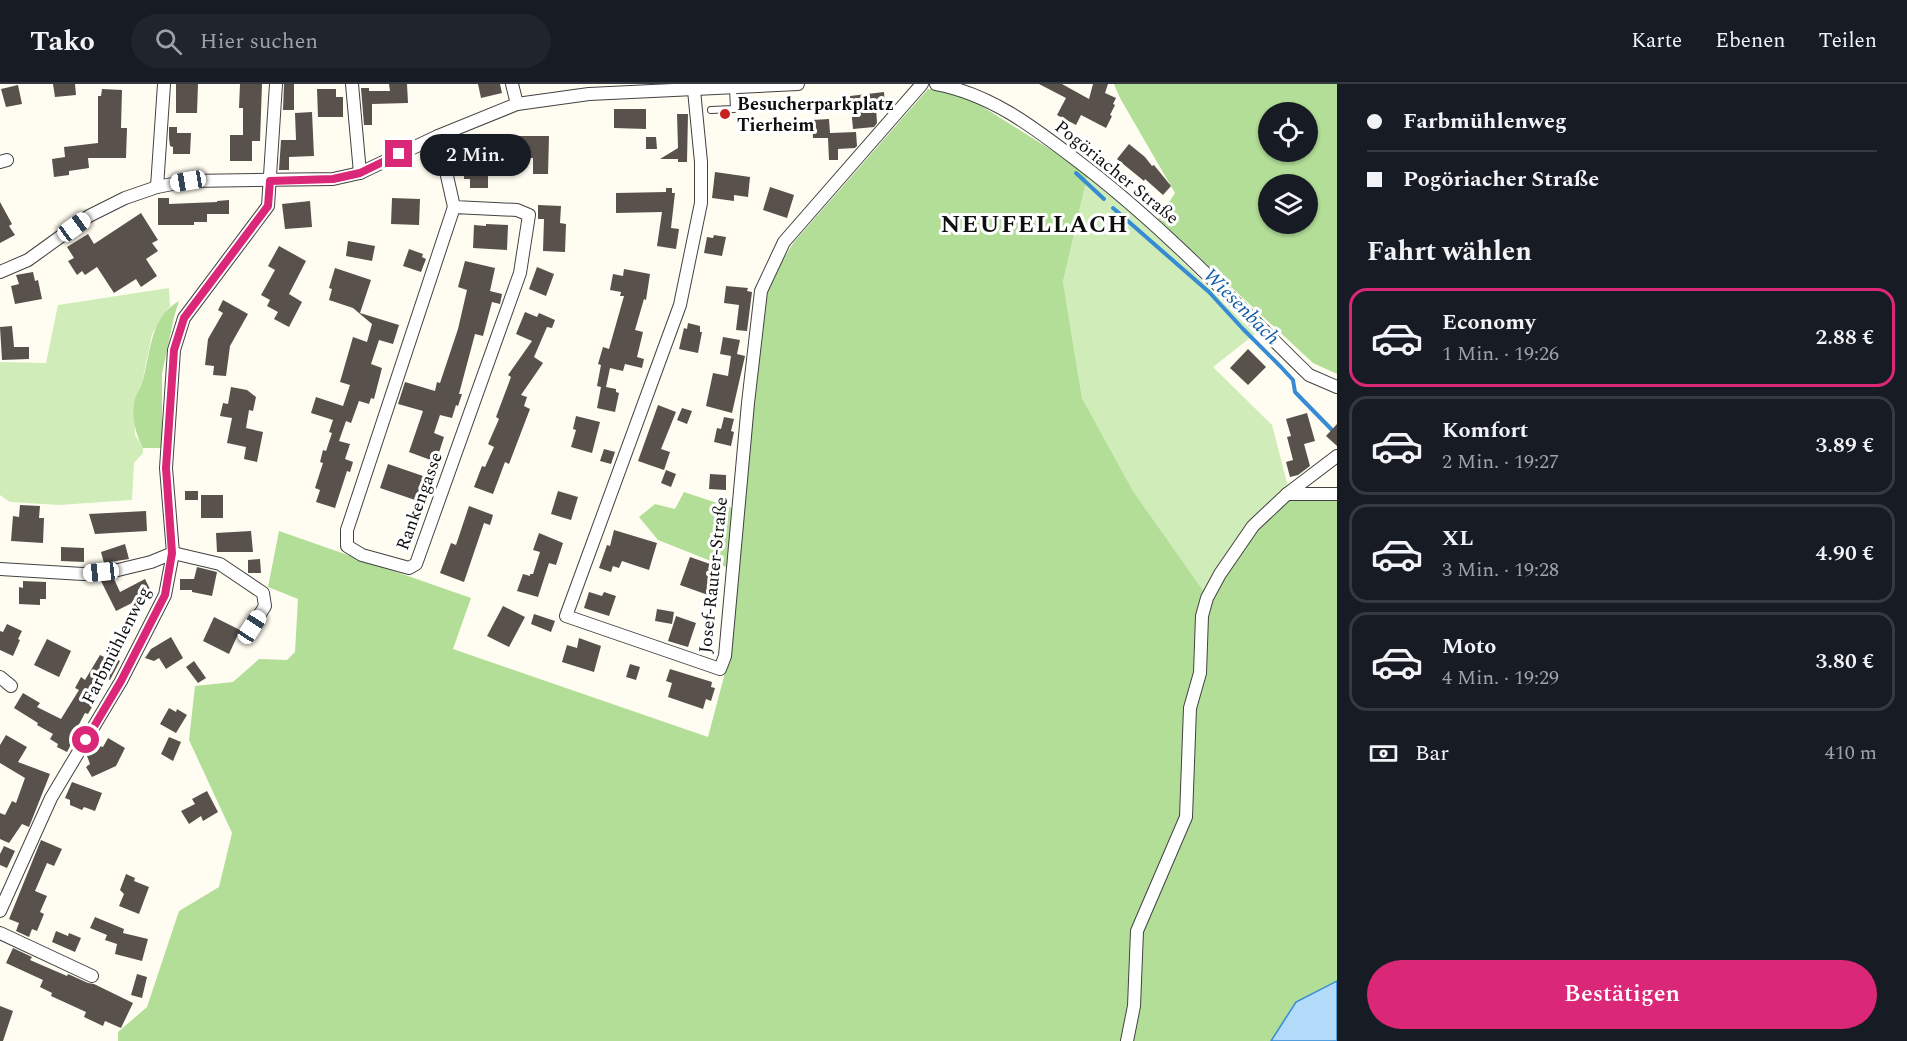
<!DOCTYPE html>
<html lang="de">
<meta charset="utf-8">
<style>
:root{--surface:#171b24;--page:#20242c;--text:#f1f3f6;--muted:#9ea1a6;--line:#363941;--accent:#db2777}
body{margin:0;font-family:Spectral,serif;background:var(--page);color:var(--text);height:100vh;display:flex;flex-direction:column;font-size:22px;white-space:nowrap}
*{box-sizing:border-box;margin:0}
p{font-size:20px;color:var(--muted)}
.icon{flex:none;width:33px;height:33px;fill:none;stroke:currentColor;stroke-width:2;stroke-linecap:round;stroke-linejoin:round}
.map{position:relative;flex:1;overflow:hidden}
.drawer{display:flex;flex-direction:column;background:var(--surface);width:570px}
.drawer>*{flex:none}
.guide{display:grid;align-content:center;height:132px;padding:0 30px;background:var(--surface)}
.fabs{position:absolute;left:1258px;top:18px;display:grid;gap:12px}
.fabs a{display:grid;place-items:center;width:60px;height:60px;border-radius:50%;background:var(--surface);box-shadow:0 2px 4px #0004;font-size:30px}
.end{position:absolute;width:27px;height:27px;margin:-14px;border:8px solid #db2777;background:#fff;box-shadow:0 0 0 3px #fff}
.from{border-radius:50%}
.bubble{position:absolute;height:42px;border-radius:21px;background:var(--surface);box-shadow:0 2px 4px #0004;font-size:20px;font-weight:600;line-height:42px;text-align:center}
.car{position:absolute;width:18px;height:36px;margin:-18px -9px;border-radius:8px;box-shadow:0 0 4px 2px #0007;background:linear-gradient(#fff 24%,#345 0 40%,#fff 0 76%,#345 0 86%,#fff 0)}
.guide b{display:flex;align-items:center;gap:21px;height:57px;font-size:22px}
.guide b+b{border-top:2px solid var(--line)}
.guide i{width:15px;height:15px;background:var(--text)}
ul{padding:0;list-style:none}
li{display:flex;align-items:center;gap:18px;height:99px;margin:0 12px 9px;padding:0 18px;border:3px solid var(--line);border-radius:18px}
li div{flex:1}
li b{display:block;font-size:22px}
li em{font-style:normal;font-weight:600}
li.on{border-color:var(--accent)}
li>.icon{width:54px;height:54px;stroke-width:1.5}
h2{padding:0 30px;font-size:27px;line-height:72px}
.pay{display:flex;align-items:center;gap:15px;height:66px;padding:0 30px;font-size:22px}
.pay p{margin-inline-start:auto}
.primary-button{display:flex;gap:12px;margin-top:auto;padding:12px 30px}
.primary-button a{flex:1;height:69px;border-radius:36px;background:var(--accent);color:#fff;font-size:24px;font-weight:600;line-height:69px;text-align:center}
header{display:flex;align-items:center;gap:36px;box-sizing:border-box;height:84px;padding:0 30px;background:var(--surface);border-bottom:2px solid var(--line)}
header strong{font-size:28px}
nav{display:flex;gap:33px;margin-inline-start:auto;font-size:21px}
.search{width:420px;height:54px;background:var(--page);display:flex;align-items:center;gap:15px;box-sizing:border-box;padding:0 21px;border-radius:33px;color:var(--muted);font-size:22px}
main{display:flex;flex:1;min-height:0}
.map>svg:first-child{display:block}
.green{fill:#d0ecb8}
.forest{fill:#b2de97;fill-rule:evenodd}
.water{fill:#b3daf9;stroke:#368bd4;stroke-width:1.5}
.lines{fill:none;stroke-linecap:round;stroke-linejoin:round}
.stream{stroke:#368bd4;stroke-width:4}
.building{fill:#59514b}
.service-casing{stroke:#424242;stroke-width:8}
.minor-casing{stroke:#424242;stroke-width:14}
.service{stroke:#fff;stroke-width:6}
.minor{stroke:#fff;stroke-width:12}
.route{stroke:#db2777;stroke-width:8}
.poi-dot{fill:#c7221f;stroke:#fff;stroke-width:2}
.labels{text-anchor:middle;stroke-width:6;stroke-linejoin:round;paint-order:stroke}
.poi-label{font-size:18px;font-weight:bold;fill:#0f0f0f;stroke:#fff;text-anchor:start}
.street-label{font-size:18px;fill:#0f0f0f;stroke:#fff}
.water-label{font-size:20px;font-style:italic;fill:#115ca8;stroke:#fff}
.district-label{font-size:24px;font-weight:bold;letter-spacing:1.5px;fill:#0f0f0f;stroke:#fff}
</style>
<header>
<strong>Tako</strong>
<div class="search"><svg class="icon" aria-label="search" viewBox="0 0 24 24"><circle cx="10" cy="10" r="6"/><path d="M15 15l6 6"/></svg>Hier suchen</div>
<nav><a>Karte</a><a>Ebenen</a><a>Teilen</a></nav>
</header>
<main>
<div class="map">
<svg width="1337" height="957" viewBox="0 0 1337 957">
<rect width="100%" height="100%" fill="#fffdf1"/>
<!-- green -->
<g class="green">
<path d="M1088,89L1121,116L1255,250L1213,283L1272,341L1290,410L1207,512L1133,407L1082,314L1063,198Z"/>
<path d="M169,204L170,222L152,250L142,299L134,319L135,351L143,364V369L134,379L132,416L59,421L10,418L0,411V278L46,279L58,221Z"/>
</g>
<!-- forest -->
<g class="forest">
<path d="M1114,0H1337V290L1313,279L1158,135L1175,109L1120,14ZM1269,28H1308V68H1269ZM1269,100H1308V140H1269Z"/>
<path d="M928,5L956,6L1088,89L1063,198L1082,314L1133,407L1207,512L1242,446L1290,410L1337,412V897L1296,918L1271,957H118V948L147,923L179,827L219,803L232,749L189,656L195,602L233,598L259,575L287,576L295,568L298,515L268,503L279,447L471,514L453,565L708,653L730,570L736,487L658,456L639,433L655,420L675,425L684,408L741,427L763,207L794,158Z"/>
<path d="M179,217L174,233L162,290V364H143C136,351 132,336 134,320C134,313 140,306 142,299C151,270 149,234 179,217Z"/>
</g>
<!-- water -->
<path class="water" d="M1337,897V957H1271L1296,918Z"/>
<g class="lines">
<!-- stream -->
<g class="stream">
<path d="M1076,89L1104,115"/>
<path d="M1113,124L1209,208L1243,245L1281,283L1293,296L1295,308L1334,348"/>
</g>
</g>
<!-- building -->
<g class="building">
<path d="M53,0H75L76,11L55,13Z"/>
<path d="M176,0H198L197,29H176Z"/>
<path d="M240,0H262L260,57H252V77H230V51H243V24H239Z"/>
<path d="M284,0H294V26H283Z"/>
<path d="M389,0H407L408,19L372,20V41H364L361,4H369V7H390Z"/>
<path d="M478,0H500L502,9L481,14Z"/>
<path d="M1039,0H1062L1089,15L1093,0H1108L1105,9L1116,14L1113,20L1115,21L1110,31L1112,32L1106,44L1081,31L1076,41L1057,31L1066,14Z"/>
<path d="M18,1L22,20L6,23L1,5Z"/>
<path d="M102,5L122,6L121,44H127L126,74H88L89,84L69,87V91L54,93L52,75L65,73L64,63L98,59V12H101Z"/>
<path d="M317,5H336V13H343V33H318Z"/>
<path d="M884,8L885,22L876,23L877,39L874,43L853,45L850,12Z"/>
<path d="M614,25H646V45L614,44Z"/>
<path d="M312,28L314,72L289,73V86H279L281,56H296L295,29Z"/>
<path d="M677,30H688L687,78H678V75H660L678,64Z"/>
<path d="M829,35L830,49L856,48L857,62L855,64L838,65V76H829L828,54H813L812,36Z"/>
<path d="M169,43H177V49H191L190,70H173V63L170,62L169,54Z"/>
<path d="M517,52H549L548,90H533V74H517Z"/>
<path d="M646,53H656L657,65H646Z"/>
<path d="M1129,60L1145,73L1152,82L1154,81L1171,102L1163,111L1145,95L1144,97L1117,75Z"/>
<path d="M459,70H488V104H470V95H464V84H459Z"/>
<path d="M715,88L750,93L748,113L734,111V117L712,114Z"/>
<path d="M770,103L794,111L787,134L763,126Z"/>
<path d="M666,104H672V109H675L671,144L679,145L676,165L657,162L662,128L616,129V109L666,108Z"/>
<path d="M158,114H169V120L217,118V117L229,116V130H207V138H194V141H158Z"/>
<path d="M392,114L420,115L419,141L391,140Z"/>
<path d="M310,117L312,143L285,145L282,120Z"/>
<path d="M0,118L12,140L9,142L15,151L0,159Z"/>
<path d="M538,121L561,122L560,139L566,140L565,168L543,167L544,135H538Z"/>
<path d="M141,129L158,156L152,159L158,167L146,175L157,192L141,203L136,195L114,209L97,183L85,191L82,187L77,191L68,177L74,174L67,163L88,150L94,160Z"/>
<path d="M486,140L508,141L507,166L473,164L474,141L486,142Z"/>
<path d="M714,151L726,153L722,172L704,169L707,153L713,154Z"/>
<path d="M348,157L375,162L372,177L346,172Z"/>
<path d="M279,162L306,177L289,210L302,218L289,243L274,235L278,228L267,222L270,216L261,211L275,186L268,182Z"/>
<path d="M409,165L423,170L422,173L426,175L421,188L403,182Z"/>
<path d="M465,177L495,184L490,207L502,210L500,220L492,218L483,252L475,250L459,310H462L458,322L456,321L452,334L440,331L434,349L444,353L436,378L409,368L423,327L398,320L405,298L435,307L437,298L440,299L458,245L467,206L458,203Z"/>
<path d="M537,183L554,190L546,212L529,205Z"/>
<path d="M335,184L371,196L360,229L399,241L393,260L379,256L371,280L382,284L374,315L371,314L369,320L359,317L351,339L346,337L339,357L350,360L345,375L353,378L350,388L347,387L335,424L316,418L320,406L315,404L323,379L320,378L323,366L326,367L332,349L329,348L333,336L311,329L316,313L343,322L350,301L340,298L353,253L367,258L372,240L353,224L329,216L332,205L329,204Z"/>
<path d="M624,185L650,190L646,216L644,215L635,246L643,248L637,273L644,275L642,284L625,280L623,287L610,284L606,303L616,305V308L619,309L615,328L597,324L601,303L597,302L601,281L598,280L603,263L609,265L624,212H620L621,208L610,206L613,190L623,192Z"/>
<path d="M33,188L35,197L38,196L42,215L15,220L11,202L19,200L16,191Z"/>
<path d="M726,202L748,204L747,207L752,208L747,247L736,246L739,221L724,219Z"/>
<path d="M223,216L248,230L230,262L226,292L213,291L214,282L205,281L208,255L223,229L218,226Z"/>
<path d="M525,228L537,233L539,229L555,236L552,244L547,243L534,273L543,279L521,311L527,313L524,322L530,325L509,380L505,378L493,410L474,403L482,382L485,383L494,363L488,360L499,335L496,333L511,293L508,291L532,257L516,250Z"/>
<path d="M688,239L700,242V248H702L698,269L679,265L684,244L687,245Z"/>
<path d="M12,242L14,263H29V275L2,276L0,243Z"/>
<path d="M723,253L740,256L737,270L745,272L732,329L706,322L713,289L728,292L731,272L720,270Z"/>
<path d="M1248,265L1266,283L1248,301L1230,284Z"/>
<path d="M231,303L247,306L256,313L253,327L249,326L246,344L263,348L257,378L244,375L246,363L227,359L232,334L220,332L223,319L228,320Z"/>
<path d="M658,321L676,328L661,365L670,368L664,386L638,377Z"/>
<path d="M682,324L692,327L687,340L677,336Z"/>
<path d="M1307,329L1315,357L1304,360L1310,382L1298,391L1290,393L1286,378L1293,376L1287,353L1291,352L1286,335Z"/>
<path d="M576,332L600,338L592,369L571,363L576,346L573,345Z"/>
<path d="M724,333L734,335L731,347L734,348L731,362L714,358L717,344L721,345Z"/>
<path d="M1337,340V362L1326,352Z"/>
<path d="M604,365L615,368L611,380L600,377Z"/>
<path d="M388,380L426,393L418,417L380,404Z"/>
<path d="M666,386L676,390L671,403L661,399Z"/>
<path d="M710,390L726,391V406L709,405Z"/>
<rect x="185" y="407" width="13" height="9"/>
<path d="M558,407L578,413L571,436L551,430Z"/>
<rect x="201" y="411" width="22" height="23"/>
<path d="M20,421L40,422L39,434H44L43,459L11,457L13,432L19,433Z"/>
<path d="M469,422L493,431L490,441L484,439L464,498L440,489L451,459L456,461Z"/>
<path d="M146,427L147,447L95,450L89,430Z"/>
<path d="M614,446L657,459L649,486L622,477L619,484L613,482L611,488L599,484L607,461L610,462Z"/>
<path d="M251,447L253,468H217L216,449Z"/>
<path d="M539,449L563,459L556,481L549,479L538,513L517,507L523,490L530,492V490H533L540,468L533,466Z"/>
<path d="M125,460L129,475L104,479L101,468Z"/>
<path d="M61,463L84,464V478L61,477Z"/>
<path d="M690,473L710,480L708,485L716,488L708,511L680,501Z"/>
<path d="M260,475L261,489H248V476Z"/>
<path d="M197,483L217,488L212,512L192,508V506H180V495H194Z"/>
<path d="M114,495L120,508L145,495L152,509L116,527L101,497Z"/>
<path d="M23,497L46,498V515H40V521L19,520V503L23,504Z"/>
<path d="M589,508L602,512L604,508L616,512L609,532L584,524Z"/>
<path d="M503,522L525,533L509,563L487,552Z"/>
<path d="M657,525L674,528L672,540L655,537Z"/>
<path d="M534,530L555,537L551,548L531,540Z"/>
<path d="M676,532L696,539L688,563L668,557Z"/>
<path d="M214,533L240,546L229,570L203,557Z"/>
<path d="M7,540L22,547L18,555L20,556L13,572L0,566V547L3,548Z"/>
<path d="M171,553L183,574L166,585L159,574L154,577L145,574L151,565Z"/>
<path d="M579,554L601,562L594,588L562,578L567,561L577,564Z"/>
<path d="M47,555L71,567L59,593L34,581Z"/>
<path d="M100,571L108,575L110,571L120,577L110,596L108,595L88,630L85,629L76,646L78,647L67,668L57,663L58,660L50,655L53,650L37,641L38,639L14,624L23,609L40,619L37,623L61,635L79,606L75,604L81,593L85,596Z"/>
<path d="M194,577L206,594L198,599L186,583Z"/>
<path d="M630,580L640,583L636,596L626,593Z"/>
<path d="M670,585L712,598L711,603L715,604L711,617L706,615L703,625L668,613L672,599L666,597Z"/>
<path d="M169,624L176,628L177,625L187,631L176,649L160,640Z"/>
<path d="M6,651L27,663L18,678L50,690L29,743L22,740L9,759L0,755V729L5,731L12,717L16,719L25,694L0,679V661Z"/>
<path d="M169,653L181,658L173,677L161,670Z"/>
<path d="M108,654L125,664L116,682L92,693L86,683L90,680L87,672L91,663L97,666L99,662L103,663Z"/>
<path d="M72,698L102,709L95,727L84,723L82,726L70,721V716L65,714Z"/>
<path d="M207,707L218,728L203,737L201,732L189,740L181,727L195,720L192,715Z"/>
<path d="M41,756L62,765L54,782L47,779L35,807L47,812L40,828L44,830L37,847L32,845L29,853L16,847L19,839L9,835Z"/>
<path d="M4,762L15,767L7,784L0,781V770Z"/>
<path d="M126,790L135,794L134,797L149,803L139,830L119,822L124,810L120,806Z"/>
<path d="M95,833L124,845L123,849L148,855L142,877L115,870L117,860L105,856L107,851L90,844Z"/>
<path d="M56,847L68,852L69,849L81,854L75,868L52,858Z"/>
<path d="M13,864L32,873L30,876L67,892L68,890L88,899L94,900L133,919L121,944L105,937L103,942L84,933L86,928L51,912L52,909L40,903L43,896L6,879Z"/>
<path d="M137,890L147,893L142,914L131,911Z"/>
<path d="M0,922L13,927L3,957H0Z"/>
</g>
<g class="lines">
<defs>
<path id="service" d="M711,26L734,25L733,4"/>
<g id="minor">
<path d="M352,0L360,89"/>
<path d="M512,0L517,20"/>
<path d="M936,0C990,10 1032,42 1075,75C1160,139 1233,217 1309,291L1337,303"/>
<path d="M694,6L701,78V119L680,221L566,532L720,585L725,572L748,319L761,207L784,158L922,0"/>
<path d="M438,52L454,123L347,446V462L362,471L409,484L416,480L520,189L529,131L517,126L454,123"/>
<path d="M0,78L7,76"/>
<path d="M157,103L164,0"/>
<path d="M0,188L28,176L89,132L125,114L157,103L188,97L333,95L360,89L438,52L517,20L589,10L798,0"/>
<path d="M1287,410H1337"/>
<path d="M0,485L83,490L118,486L151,478L173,469L220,480L263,509L265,522L252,543"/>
<path d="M0,593L11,602"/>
<path d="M0,827L51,714L121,597L165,511L173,469L166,384L174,266L184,234L268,122L276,0"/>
<path d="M0,849L92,892"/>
<path d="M1127,957L1134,922L1137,847L1186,733L1190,624L1200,589L1202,532L1207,514L1220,490L1253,442L1287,410L1337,372"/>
</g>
</defs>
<!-- service casing -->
<use href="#service" class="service-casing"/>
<!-- minor casing -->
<use href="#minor" class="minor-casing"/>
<!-- service -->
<use href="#service" class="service"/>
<!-- minor -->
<use href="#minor" class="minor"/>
</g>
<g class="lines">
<!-- route -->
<path class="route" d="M86,656L121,597L165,511L172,469L166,384L174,266L184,234L268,122L270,97L333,95L360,89L399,70"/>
</g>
<!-- markers -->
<circle class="poi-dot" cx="725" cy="30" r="6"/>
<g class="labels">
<!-- poi labels -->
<g class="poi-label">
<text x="737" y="26">Besucherparkplatz<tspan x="737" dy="21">Tierheim</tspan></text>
</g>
<!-- street labels -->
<g class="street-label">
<text transform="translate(1117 88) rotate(39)" y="6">Pogöriacher Straße</text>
<text transform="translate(419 417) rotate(-70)" y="6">Rankengasse</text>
<text transform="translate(713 491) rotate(-84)" y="6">Josef-Rauter-Straße</text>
<text transform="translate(116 561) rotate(-63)" y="6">Farbmühlenweg</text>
</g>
<!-- water labels -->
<g class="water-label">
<text transform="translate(1242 222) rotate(45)" y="7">Wiesenbach</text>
</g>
<!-- district labels -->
<g class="district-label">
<text x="1035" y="148">NEUFELLACH</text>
</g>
</g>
</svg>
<div class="fabs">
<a><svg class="icon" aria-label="locate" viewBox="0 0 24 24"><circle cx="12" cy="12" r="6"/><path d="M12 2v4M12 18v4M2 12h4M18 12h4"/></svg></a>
<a><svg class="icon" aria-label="layers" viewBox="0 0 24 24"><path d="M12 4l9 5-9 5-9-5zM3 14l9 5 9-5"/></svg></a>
</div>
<i class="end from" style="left:86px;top:656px"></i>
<i class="end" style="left:399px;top:70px"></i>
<div class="bubble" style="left:420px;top:50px;width:111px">2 Min.</div>
<i class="car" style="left:188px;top:97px;rotate:260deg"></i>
<i class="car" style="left:74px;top:143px;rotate:54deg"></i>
<i class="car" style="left:101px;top:488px;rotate:264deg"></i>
<i class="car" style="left:252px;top:543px;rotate:33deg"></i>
</div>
<section class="drawer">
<div class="guide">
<b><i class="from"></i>Farbmühlenweg</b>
<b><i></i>Pogöriacher Straße</b>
</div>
<h2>Fahrt wählen</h2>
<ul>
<li class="on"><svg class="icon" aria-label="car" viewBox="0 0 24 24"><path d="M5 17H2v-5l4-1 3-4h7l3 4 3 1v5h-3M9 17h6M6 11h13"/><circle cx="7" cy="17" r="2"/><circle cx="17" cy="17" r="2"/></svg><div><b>Economy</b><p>1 Min. · 19:26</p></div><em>2.88 €</em></li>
<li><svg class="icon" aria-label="car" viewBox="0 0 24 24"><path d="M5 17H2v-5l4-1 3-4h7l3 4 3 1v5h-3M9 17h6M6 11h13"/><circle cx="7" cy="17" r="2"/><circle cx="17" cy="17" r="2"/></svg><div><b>Komfort</b><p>2 Min. · 19:27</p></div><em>3.89 €</em></li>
<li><svg class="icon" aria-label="car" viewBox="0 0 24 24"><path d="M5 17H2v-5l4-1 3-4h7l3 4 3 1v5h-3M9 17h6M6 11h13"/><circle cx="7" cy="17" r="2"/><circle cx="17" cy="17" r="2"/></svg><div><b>XL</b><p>3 Min. · 19:28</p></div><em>4.90 €</em></li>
<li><svg class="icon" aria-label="car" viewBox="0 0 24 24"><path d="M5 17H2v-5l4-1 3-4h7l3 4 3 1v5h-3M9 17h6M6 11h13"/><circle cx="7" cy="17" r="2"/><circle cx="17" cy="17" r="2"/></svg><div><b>Moto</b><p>4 Min. · 19:29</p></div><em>3.80 €</em></li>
</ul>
<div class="pay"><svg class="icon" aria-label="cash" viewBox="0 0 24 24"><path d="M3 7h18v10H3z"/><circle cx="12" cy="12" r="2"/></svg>Bar<p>410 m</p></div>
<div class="primary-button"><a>Bestätigen</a></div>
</section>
</main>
